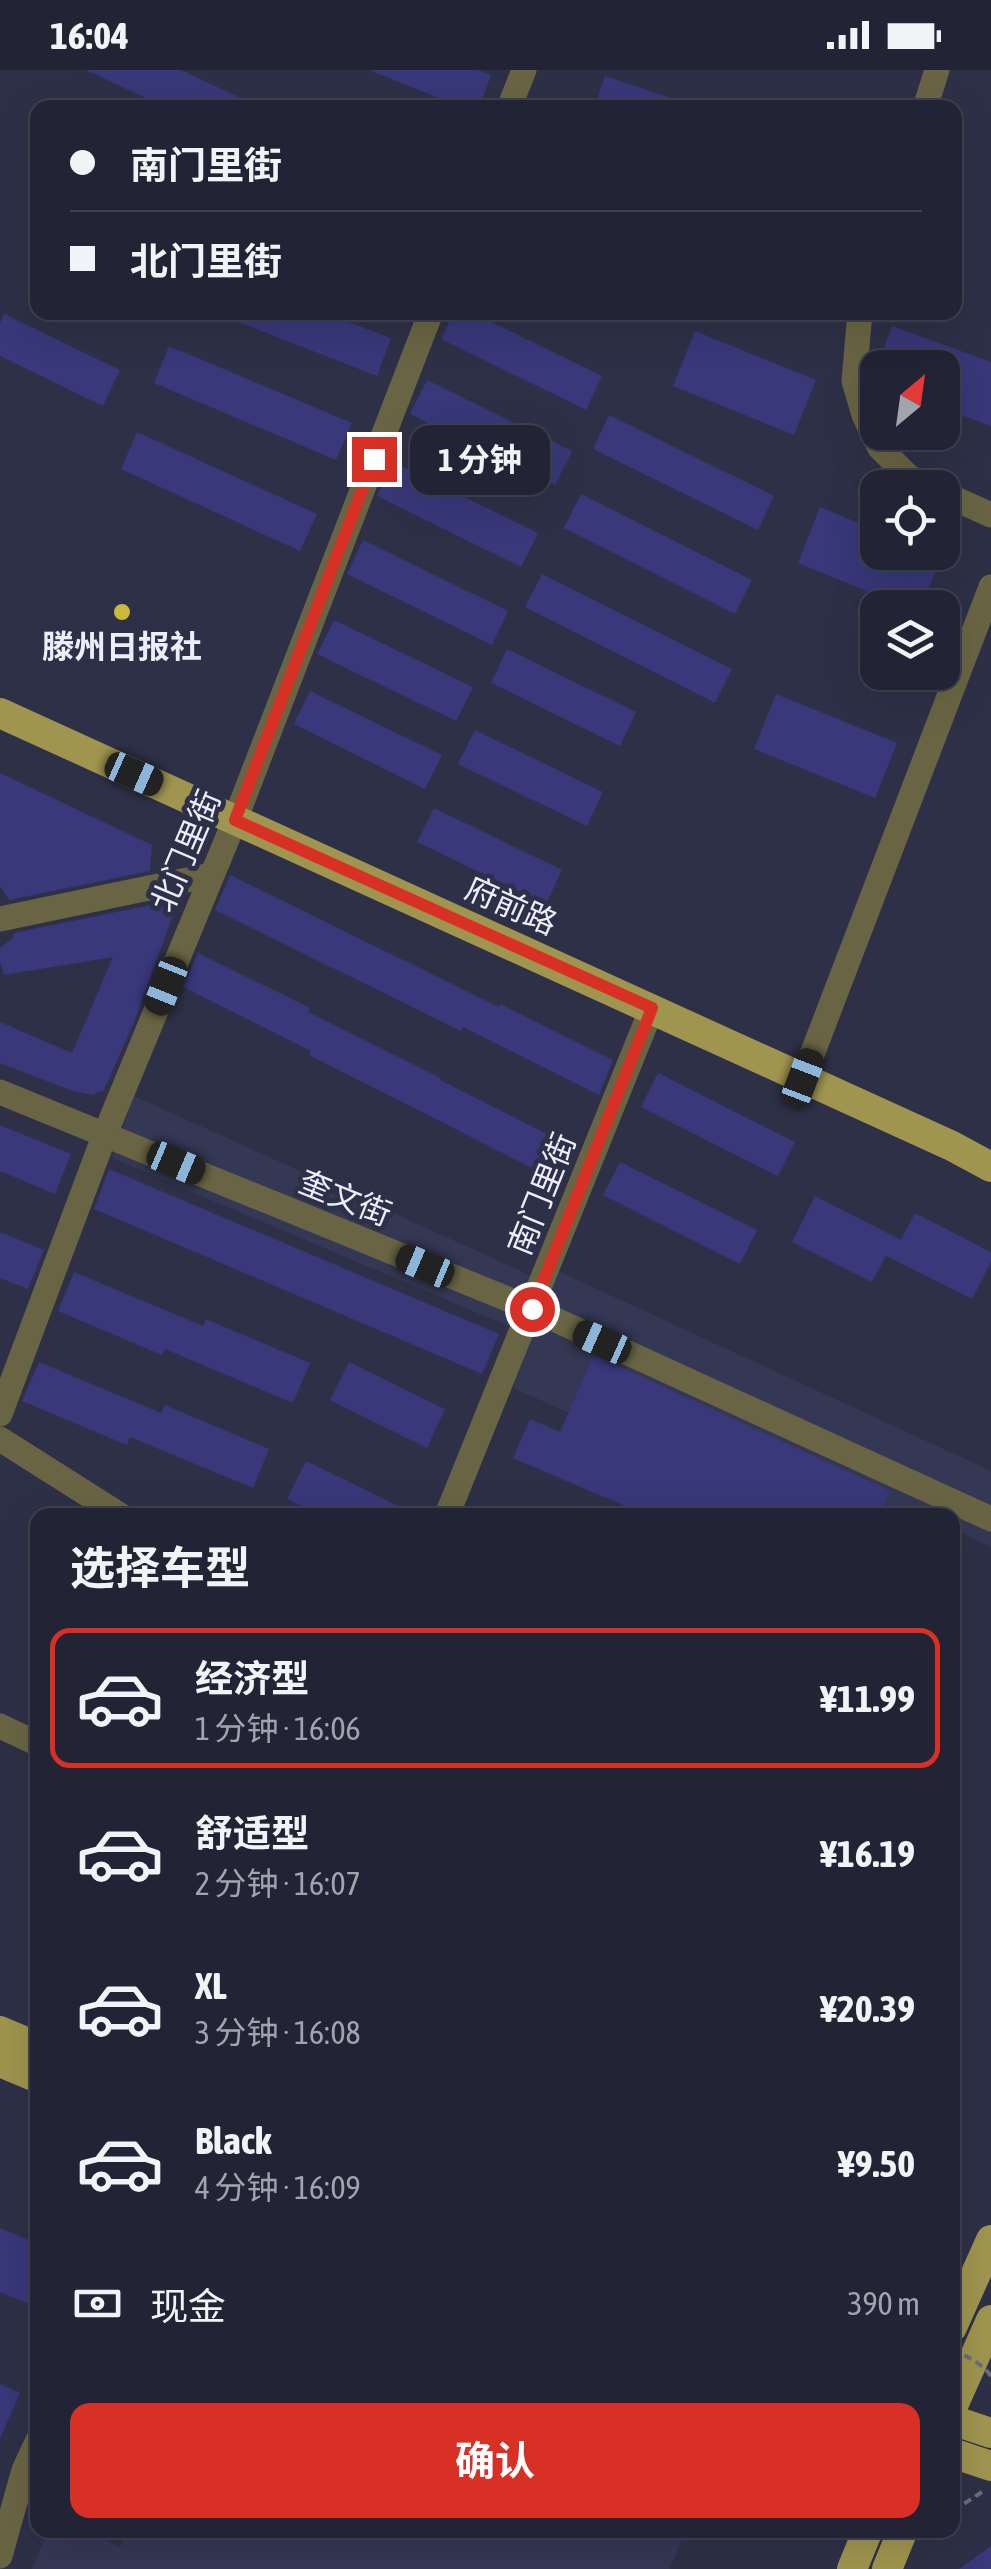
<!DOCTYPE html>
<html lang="zh">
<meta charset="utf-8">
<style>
:root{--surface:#222435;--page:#2a2c3d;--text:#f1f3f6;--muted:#a2a4ad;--line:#3f4150;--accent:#d93025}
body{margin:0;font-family:"Asap Condensed","Noto Sans SC",sans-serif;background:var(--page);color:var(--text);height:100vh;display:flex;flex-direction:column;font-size:38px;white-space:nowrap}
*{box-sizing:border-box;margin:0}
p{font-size:32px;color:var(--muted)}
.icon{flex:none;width:55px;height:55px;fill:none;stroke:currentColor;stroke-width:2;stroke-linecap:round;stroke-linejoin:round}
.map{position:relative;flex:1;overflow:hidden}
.side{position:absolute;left:30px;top:1438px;width:930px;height:1030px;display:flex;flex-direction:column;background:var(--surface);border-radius:20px;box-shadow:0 10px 40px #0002,0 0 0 2px var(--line)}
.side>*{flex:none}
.banner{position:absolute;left:30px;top:30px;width:932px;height:220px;border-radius:20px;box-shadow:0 10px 40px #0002,0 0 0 2px var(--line);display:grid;align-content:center;height:220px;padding:0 40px;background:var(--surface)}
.needle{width:65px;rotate:29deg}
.controls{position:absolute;left:860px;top:280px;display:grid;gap:20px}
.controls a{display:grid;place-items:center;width:100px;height:100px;border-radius:20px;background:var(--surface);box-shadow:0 10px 40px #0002,0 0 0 2px var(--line);font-size:50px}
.end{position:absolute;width:45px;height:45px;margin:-22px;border:12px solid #d93025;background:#fff;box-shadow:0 0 0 5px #fff}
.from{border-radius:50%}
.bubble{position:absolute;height:70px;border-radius:20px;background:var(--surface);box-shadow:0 10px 40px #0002,0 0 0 2px var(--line);font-size:32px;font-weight:700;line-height:70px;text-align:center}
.car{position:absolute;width:30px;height:60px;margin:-30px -15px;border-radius:12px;box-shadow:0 0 8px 2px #0007;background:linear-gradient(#222 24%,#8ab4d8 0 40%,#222 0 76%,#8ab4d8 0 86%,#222 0)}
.banner b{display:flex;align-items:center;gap:35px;height:95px;font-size:38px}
.banner b+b{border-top:2px solid var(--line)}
.banner i{width:25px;height:25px;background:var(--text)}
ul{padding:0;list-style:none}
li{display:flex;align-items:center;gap:30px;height:140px;margin:0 20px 15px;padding:0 20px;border:5px solid transparent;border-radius:20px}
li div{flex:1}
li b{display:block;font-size:38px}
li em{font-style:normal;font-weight:700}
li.current{border-color:var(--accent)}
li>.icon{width:90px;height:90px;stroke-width:1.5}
h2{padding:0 40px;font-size:45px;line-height:120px}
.pay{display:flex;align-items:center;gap:25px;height:110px;padding:0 40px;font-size:38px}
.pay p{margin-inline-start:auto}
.action{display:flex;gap:20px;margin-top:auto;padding:20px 40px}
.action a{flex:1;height:115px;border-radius:20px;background:var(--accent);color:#fff;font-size:40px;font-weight:700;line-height:115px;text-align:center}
.status{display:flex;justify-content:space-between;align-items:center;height:70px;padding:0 50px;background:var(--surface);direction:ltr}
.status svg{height:28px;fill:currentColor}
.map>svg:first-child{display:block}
.built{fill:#353855}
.building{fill:#38387a}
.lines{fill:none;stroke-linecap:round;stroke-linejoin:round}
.path{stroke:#6a6c80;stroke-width:4;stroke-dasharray:8 5;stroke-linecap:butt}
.minor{stroke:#696544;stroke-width:25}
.major{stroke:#9f954f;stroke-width:30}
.path-bridge{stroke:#6a6c80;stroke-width:4;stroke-dasharray:8 5;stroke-linecap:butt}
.route{stroke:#d93025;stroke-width:12}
.poi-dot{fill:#ccb939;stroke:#2e3047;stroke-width:4}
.labels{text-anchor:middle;stroke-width:10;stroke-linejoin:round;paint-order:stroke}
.poi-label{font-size:32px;font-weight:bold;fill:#eceefc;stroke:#2e3047}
.street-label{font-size:32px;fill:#eceefc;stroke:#2e3047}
</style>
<div class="status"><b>16:04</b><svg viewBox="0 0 49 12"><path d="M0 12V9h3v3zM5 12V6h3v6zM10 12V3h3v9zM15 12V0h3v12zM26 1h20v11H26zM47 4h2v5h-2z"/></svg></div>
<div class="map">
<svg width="991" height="2499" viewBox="0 0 991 2499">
<rect width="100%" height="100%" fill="#2e3047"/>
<!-- built -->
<g class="built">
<path d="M134,1026L552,1215L558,1201L991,1401V1477L953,1459L952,1445H923L905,1436L901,1445H797L513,1318L532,1266L112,1088Z"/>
<path d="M48,2460H82L120,2477L127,2460H686L670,2499H32Z"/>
</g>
<!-- building -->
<g class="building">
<path d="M86,0H181L262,38H167Z"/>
<path d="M369,0H478L491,5L479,38H464Z"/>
<path d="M605,6L692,35L691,38H594Z"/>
<path d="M213,242H322L391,268L377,306Z"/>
<path d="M454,242H471L602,306L586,340L441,269Z"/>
<path d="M4,244L120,300L103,336L0,286V253Z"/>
<path d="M892,256L991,292V356L942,338V298H877Z"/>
<path d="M695,261L816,310L794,365L673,316Z"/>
<path d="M169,276L352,353L336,390L154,313Z"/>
<path d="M427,310L572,381L555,415L410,344Z"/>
<path d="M609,345L774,426L758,460L593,379Z"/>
<path d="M137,362L317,444L300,481L121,399Z"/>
<path d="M393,392L538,463L521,497L377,426Z"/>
<path d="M581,424L752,510L735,544L564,458Z"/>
<path d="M820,437L878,461V482H930L941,487L921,538H908L798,493Z"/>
<path d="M363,470L508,541L492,575L347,504Z"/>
<path d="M542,504L732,599L715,633L525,537Z"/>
<path d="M334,550L473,617L456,651L317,584Z"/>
<path d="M507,579L636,642L620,676L491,613Z"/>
<path d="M310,621L442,685L425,719L294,654Z"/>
<path d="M776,624L897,673L875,728L754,679Z"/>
<path d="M475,660L603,722L587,756L458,694Z"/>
<path d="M0,703L152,775L150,801L9,830L0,816Z"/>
<path d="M434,738L562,800L546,834L417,772Z"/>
<path d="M230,805L499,937L500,934L613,990L599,1025L463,957L461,961L215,840Z"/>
<path d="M160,833L173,845L134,952L104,1020L92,1025L70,1020L0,993V952L72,983L113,887L4,905L0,892V878L12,869L14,863Z"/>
<path d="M198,883L310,938L308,942L441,1008L440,1010L577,1079L562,1113L309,985L311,981L183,917Z"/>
<path d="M658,1003L795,1072L778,1106L641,1037Z"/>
<path d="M0,1055L71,1084L55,1124L0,1101Z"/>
<path d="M620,1092L757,1160L740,1194L603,1125Z"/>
<path d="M109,1099L499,1264L482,1304L94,1139Z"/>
<path d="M815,1126L901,1170L915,1143L991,1182V1192L972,1229L886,1186L872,1212L792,1172Z"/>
<path d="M0,1162L44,1180L28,1219L0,1208Z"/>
<path d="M74,1202L203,1256L206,1249L310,1293L293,1333L165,1279L162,1285L58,1241Z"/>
<path d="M594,1285L890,1421L879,1445H646L513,1388L530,1349L560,1362Z"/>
<path d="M39,1292L161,1343L165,1335L269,1379L253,1418L130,1367L127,1375L22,1331Z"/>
<path d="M349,1292L445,1339L427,1378L330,1330Z"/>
<path d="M306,1391L417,1445H320L287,1429Z"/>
<path d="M0,2158L38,2174V2238L0,2222Z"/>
<path d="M0,2314L20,2323L0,2369Z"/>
<path d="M991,2476V2499H959Z"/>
</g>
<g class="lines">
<!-- path -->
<path class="path" d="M952,2437L962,2435L985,2420"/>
<!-- minor -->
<g class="minor">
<path d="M509,38L524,0"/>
<path d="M925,38L937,0"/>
<path d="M860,242L854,311L864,345L880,378L909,407L932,418"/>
<path d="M942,423L991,445"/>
<path d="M0,849L211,805"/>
<path d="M803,1008L991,517"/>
<path d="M0,1022L532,1239L991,1449"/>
<path d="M0,1344L105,1064L235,750L431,242"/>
<path d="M0,1369L120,1445"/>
<path d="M447,1445L652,938"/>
<path d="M0,1656L38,1674"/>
<path d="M0,2486L24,2400L38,2370"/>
</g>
<!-- major -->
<g class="major">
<path d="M0,643L952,1076L991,1097"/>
<path d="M0,1961L38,1977"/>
<path d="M0,1992L38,2008"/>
<path d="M952,2257L991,2170"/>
<path d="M952,2338L991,2250"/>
<path d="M952,2350L991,2363"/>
<path d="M952,2383L991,2396"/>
<path d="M852,2499L868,2460"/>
<path d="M887,2499L903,2460"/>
</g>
<!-- path-bridge -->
<path class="path-bridge" d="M952,2281C967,2285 982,2294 991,2306"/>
</g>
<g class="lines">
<!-- route -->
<path class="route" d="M374,389L235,750L652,938L532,1239"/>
</g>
<!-- markers -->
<circle class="poi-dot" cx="122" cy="542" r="10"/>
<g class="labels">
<!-- poi labels -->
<g class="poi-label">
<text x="122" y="588">滕州日报社</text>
</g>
<!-- street labels -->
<g class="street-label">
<text transform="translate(186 781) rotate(-67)" y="11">北门里街</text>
<text transform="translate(511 836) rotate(24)" y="11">府前路</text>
<text transform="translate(542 1124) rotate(-68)" y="11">南门里街</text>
<text transform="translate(345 1128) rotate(22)" y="11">奎文街</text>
</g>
</g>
</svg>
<div class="controls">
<a><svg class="needle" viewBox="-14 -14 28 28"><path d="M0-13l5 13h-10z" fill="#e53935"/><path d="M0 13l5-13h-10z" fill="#a2a4ad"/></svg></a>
<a><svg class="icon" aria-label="locate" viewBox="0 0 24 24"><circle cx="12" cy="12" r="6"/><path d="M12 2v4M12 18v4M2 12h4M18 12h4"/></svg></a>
<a><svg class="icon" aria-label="layers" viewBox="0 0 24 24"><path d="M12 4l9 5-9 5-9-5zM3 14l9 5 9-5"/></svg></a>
</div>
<i class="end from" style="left:532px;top:1239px"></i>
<i class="end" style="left:374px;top:389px"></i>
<div class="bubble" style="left:410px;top:355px;width:140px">1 分钟</div>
<i class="car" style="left:134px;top:704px;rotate:114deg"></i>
<i class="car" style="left:166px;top:916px;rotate:202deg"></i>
<i class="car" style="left:803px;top:1008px;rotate:21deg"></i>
<i class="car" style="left:176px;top:1093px;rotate:113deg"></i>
<i class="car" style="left:425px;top:1196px;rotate:293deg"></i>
<i class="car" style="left:602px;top:1272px;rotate:294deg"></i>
<div class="banner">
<b><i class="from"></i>南门里街</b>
<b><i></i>北门里街</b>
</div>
<section class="side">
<h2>选择车型</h2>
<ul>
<li class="current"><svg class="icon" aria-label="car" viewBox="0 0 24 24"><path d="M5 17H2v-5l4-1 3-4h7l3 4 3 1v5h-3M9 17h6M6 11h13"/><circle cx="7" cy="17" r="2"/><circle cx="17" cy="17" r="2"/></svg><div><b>经济型</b><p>1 分钟 · 16:06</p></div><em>¥11.99</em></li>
<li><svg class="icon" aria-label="car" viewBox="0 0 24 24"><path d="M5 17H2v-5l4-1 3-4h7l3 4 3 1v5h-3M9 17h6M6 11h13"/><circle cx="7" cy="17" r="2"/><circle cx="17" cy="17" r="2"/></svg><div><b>舒适型</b><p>2 分钟 · 16:07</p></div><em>¥16.19</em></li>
<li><svg class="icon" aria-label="car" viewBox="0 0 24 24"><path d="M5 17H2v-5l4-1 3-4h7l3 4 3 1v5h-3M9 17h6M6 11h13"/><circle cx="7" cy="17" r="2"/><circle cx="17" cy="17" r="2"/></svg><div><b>XL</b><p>3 分钟 · 16:08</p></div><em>¥20.39</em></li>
<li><svg class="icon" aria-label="car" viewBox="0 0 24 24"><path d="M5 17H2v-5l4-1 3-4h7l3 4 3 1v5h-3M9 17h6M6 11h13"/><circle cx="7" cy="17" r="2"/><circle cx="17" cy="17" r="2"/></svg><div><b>Black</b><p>4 分钟 · 16:09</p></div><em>¥9.50</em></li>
</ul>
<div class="pay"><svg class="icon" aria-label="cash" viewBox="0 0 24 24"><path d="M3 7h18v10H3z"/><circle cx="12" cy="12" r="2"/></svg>现金<p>390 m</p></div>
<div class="action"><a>确认</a></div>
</section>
</div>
